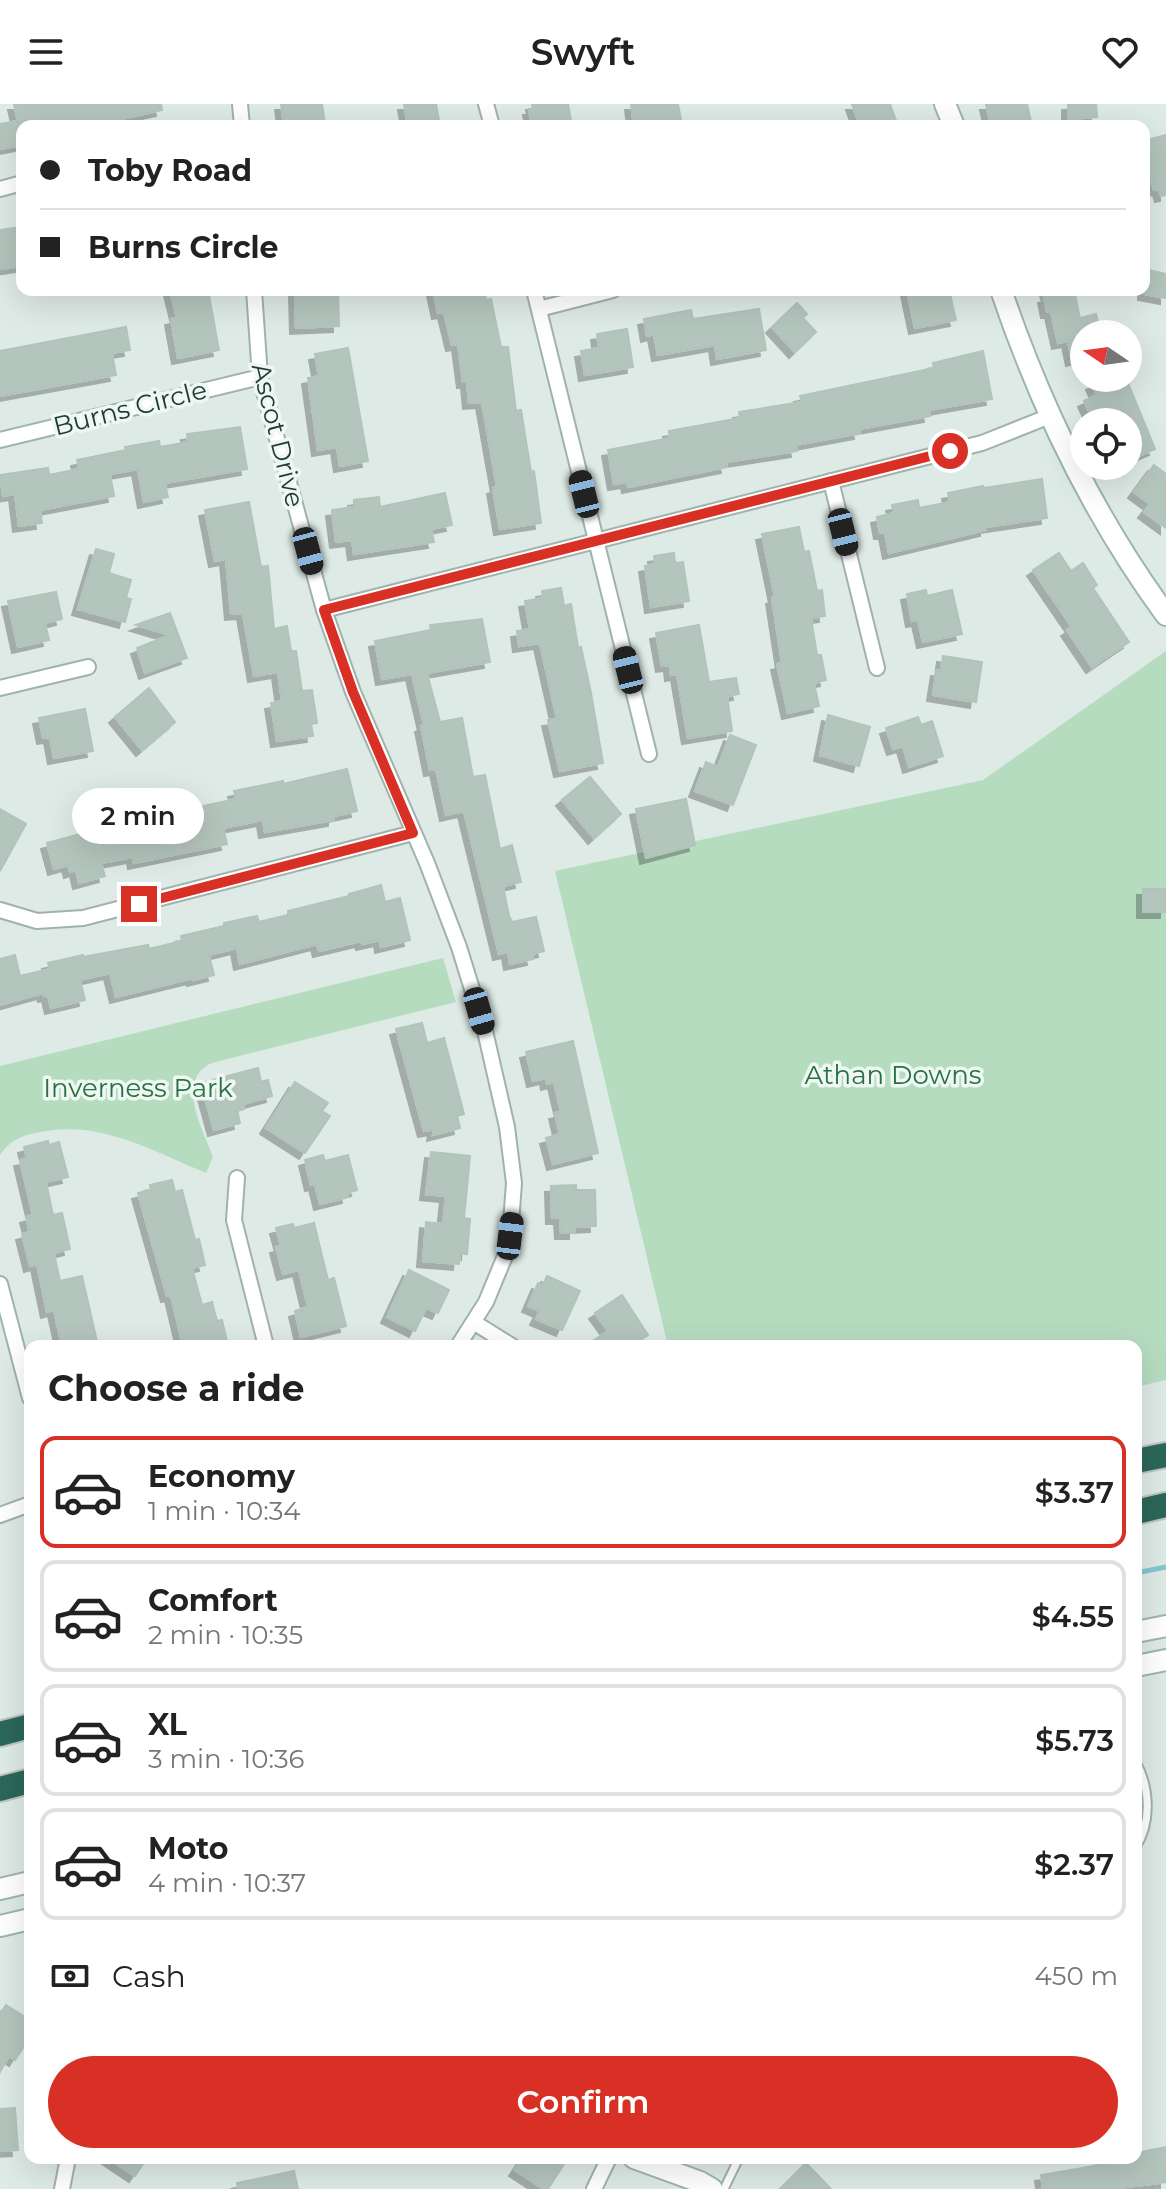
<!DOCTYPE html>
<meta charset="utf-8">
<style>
:root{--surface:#fff;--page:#f2f2f2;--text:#222;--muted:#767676;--line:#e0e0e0;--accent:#d93025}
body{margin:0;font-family:Montserrat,sans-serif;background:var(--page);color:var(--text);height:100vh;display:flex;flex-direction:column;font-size:30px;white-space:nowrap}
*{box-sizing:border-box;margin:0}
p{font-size:26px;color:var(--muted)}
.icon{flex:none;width:44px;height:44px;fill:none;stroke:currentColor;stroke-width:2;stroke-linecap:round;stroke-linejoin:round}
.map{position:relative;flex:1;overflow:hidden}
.details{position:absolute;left:24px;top:1236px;width:1118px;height:824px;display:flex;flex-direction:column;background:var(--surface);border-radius:16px;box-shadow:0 8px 32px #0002}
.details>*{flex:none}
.top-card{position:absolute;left:16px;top:16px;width:1134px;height:176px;border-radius:16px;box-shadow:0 8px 32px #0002;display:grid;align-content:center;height:176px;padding:0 24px;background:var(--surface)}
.needle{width:52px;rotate:283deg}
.buttons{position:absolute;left:1070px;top:216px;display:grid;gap:16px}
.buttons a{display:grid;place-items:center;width:72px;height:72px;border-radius:50%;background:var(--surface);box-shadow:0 8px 32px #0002;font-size:40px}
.end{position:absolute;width:36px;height:36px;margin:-18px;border:10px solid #d93025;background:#fff;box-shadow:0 0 0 4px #fff}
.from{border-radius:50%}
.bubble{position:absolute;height:56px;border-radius:28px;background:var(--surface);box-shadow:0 8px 32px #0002;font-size:26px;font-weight:600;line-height:56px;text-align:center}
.car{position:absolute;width:24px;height:48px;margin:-24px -12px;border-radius:10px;box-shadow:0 0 6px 2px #0007;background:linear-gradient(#222 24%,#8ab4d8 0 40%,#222 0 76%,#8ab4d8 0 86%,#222 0)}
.top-card b{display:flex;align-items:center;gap:28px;height:76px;font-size:30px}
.top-card b+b{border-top:2px solid var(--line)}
.top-card i{width:20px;height:20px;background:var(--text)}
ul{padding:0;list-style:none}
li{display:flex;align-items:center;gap:24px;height:112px;margin:0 16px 12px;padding:0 8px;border:4px solid var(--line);border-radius:16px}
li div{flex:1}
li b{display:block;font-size:30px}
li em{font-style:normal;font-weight:600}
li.selected{border-color:var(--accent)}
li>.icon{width:72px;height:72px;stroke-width:1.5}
h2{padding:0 24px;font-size:36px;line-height:96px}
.pay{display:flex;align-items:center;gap:20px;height:88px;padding:0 24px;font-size:30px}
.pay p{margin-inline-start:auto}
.button{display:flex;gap:16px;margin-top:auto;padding:16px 24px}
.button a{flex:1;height:92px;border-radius:48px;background:var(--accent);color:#fff;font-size:32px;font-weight:600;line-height:92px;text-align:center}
header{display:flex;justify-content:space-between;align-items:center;height:104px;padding:0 24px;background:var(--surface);font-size:36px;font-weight:600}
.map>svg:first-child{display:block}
.green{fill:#b6dcc0}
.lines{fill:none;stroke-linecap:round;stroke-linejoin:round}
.stream{stroke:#84c7d1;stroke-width:5}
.building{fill:#b4c5bd;stroke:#b1c4bb;stroke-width:2;filter:url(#shadow)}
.lane-casing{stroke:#a1b2ac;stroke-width:11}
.street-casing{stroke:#a1b2ac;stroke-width:18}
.secondary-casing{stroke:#9db6ac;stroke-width:24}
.highway-casing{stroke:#bcc4c2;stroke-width:28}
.lane{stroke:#fff;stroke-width:7}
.street{stroke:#fff;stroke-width:14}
.secondary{stroke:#fff;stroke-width:20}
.highway{stroke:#2b6759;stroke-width:24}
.route{stroke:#d93025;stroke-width:10}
.labels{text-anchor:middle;stroke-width:7;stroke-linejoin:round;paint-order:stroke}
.street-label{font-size:26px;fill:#1f3a32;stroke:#eef7f2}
.park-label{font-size:26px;fill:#297144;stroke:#eef7f2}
</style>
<header><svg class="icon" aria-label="menu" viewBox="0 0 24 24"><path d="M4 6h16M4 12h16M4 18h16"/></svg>Swyft<svg class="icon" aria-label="heart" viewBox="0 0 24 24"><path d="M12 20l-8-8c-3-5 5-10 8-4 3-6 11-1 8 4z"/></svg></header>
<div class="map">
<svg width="1166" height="2085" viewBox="0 0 1166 2085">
<defs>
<filter id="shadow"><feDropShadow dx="-6" dy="6" stdDeviation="0" flood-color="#0004"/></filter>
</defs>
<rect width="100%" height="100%" fill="#deeae5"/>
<!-- green -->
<g class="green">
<path d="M1166,547V1276L1136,1283V1242H668L555,767L983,676Z"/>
<path d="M443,854L456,898L223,956C218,958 209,959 205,963C178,983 204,1028 213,1053L206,1069C152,1047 101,1016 41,1028C23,1031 11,1035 0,1051V962Z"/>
</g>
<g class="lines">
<!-- stream -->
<path class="stream" d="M1136,1469L1166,1463"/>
</g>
<!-- building -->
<g class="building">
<path d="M14,0H161L162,6L98,20L97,16L86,18V15L54,22H22V41L0,45V20L18,17Z"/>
<path d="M281,0H322L325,20L284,22Z"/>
<path d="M404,0H436L440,22H408Z"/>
<path d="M532,0H568L572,22H532L529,5H533Z"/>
<path d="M631,0H678L681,16L667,18L668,22H634Z"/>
<path d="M852,0H890L898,22H860Z"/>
<path d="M986,0H1027L1032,22H991Z"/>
<path d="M1068,0H1096L1097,13L1068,15Z"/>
<path d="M1166,31V91L1161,92L1159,85L1154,86L1146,56L1151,54L1147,36Z"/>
<path d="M22,123V162L2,165L0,126Z"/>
<path d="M1144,165L1166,170V194L1144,190Z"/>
<path d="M170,186H208L219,246L178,254L171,215L177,214Z"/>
<path d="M295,186H338L339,222L296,224Z"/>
<path d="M433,186H484L486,196L491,195L501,243H508L516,307L521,306L531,368L534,367L541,419L500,425L493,384L497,383L482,298L469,299L467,278H463L458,240L452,241L444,208L438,209Z"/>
<path d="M907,186H949L956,216L915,224Z"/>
<path d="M1046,186H1074L1080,214L1096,210L1101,230H1084V253L1072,256L1068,237L1058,239L1051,208H1047L1044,193L1048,192Z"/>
<path d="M797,199L807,210L803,214L816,228L795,248L772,223Z"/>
<path d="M759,205L766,246L717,255L715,241L658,251L654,230L647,232L644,215L691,206L693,215Z"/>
<path d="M126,223L130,246L112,249L116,271L0,292V247Z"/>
<path d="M627,225L633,263L585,271L581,247L599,244L597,230Z"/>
<path d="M348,244L368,357L340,362L337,343L318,346L308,274L319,272L315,250Z"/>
<path d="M983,247L992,295L929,306L930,312L859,325L860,329L796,341L797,347L726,358L727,363L628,383L627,378L614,380L608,346L670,334L669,327L740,314L739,308L802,298L800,292L934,264L933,259Z"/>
<path d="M1105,274H1126L1155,345L1128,357V318H1094L1084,297L1097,291L1092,280Z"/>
<path d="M240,323L247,365L165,379L168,393L144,398L138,365L110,370L114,392L40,406L42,419L19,422L15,390L3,392L0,371L48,364L49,371L79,365L77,356L126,346L125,343L159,337L160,343L188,338L187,330Z"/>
<path d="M1154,361L1166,370V424L1144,408L1150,400L1134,388Z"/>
<path d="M1042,375L1047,414L986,423V426L889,449L885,429H880L877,413L894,409L892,401L918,396L919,404L950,398L948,389L983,382L984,384Z"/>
<path d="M445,389L452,421L431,425L434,438L354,450L352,436L336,438L332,406L354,403V396L379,393L380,403Z"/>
<path d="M249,398L261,463L268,462L274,525L287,522L291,547H296L302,587L312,586L317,619L311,620L313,632L277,637L271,599L282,597L278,568L254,572L243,509L231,510L226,455L215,457L205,406Z"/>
<path d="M799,423L804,448L809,447L817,487L822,486L825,512L811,514L817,551H821L826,576L814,579L819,602L788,609L777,560L782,559L772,494L775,493L762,430Z"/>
<path d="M96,445L114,450L109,469L131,476L126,494L131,495L125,518L78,505Z"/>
<path d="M674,449L675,459L683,458L689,497L651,503L645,462L655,460L654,452Z"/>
<path d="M1059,449L1071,467L1083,459L1097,481L1093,484L1129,538L1092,563L1067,526L1072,523L1033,466Z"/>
<path d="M561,484L564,502L571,500L578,543H581L591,589L603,659L560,667L548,616L557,615L540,539L519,542L517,527L530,525L525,497L543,494L542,487Z"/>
<path d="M926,486L927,492L952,486L962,530L923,538L918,516L912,517L907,490Z"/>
<path d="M56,488L62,515L45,519L49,536L18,543L8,497Z"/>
<path d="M170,509L187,554L145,569L137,544L170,531L136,521Z"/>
<path d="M482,515L490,558L427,569L440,618L462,614L473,673L485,671L500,745L512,741L521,778L503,782L509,812L512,818L536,813L544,847L532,850L533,855L510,860L508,848L499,850L464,707L446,711L436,665L430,666L421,622L424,621L412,570L382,575L375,537L431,526L430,521Z"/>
<path d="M699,521L709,578L736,574L739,590L727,592L732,627L688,634L677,570L671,571L670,561L662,562L656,529Z"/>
<path d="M943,552L982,558L976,598L933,591L937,566L941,567Z"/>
<path d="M149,584L175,618L142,646L115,613Z"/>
<path d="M85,605L93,647L54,654L50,633L43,634L39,614Z"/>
<path d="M828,611L870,623L859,662L820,651Z"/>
<path d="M918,613L921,621L932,617L943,652L909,663L903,642L893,645L886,624Z"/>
<path d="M730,631L756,641L733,701L695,687L706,658L718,663Z"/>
<path d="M347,665L357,707L334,712V716L265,728L263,716L223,724L227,740L134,759L133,753L101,759L105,772L79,779L76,766L70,768L68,761L54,765L47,739L114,721V719L152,712L155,730L183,724L180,707L236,695L234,687L283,677V680Z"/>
<path d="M590,673L621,710L594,734L562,696Z"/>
<path d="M686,695L695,741L646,754L636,705Z"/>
<path d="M0,705L26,720L0,767Z"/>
<path d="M381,781L385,798L400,794L410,836L381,843L380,836L362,840L361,837L319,847L317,840L240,860L237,844L209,851L214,871L193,876V874L116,893L110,869L80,876L85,896L51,904L48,891L44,892L43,889L0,901V855L15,851L20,872L50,865L48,859L83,851V853L148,841L149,845L182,837L181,832L224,822V819L257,812L259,818L288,811V807L349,792V790Z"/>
<rect x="1143" y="785" width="23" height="23"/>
<path d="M422,919L427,939L444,934L464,1010L457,1012L460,1024L433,1031L434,1025L424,1027L396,925Z"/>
<path d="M573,937L598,1049L553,1060L546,1034L560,1030L555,1009L561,1008L554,978L547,980L546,974L533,977L526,948Z"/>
<path d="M258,964L261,978L268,976L272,992L243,1000L244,1005L237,1007L240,1019L214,1026L201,979Z"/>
<path d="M295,978L328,999L322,1007L330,1012L305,1049L266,1024Z"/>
<path d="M48,1037L49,1041L59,1038L68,1073L46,1078L53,1111L62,1109L70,1145L54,1149L60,1177L82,1172L98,1242H62L54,1206L47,1208L37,1160L30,1162L22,1130L30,1128L26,1113L33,1111L20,1056L27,1055L24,1043Z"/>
<path d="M431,1048L470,1052L464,1114L470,1115L467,1150L460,1149L459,1160L423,1157L426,1118L443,1120L446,1092L426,1090Z"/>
<path d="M323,1051L325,1057L348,1051L357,1086L347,1089L348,1093L320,1100L315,1080L311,1081L305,1056Z"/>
<path d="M172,1076L175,1088L182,1086L195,1136L199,1135L205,1161L192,1164L202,1201L212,1198L217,1217L222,1216L228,1242H183L171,1191L167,1192L138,1089L151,1086L150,1081Z"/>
<path d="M576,1081V1086H595L596,1122L575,1123V1129H561L560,1114H552L551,1082Z"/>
<path d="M314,1119L328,1176L334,1174L346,1222L301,1233L295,1207L308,1203L299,1166L283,1170L276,1143L281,1142L276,1124L293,1120L294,1124Z"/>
<path d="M409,1166L449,1186L438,1209L426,1204L415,1227L387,1213Z"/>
<path d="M547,1172L580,1187L562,1226L536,1215L540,1207L528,1202L538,1179L543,1181Z"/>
<path d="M622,1191L648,1231L632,1242H585L608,1227L595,1209Z"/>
<path d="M6,1901L30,1916V1933L15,1956L9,1952L0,1968V1910Z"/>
<path d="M15,2004L18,2046L0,2047V2005Z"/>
<path d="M1166,2043V2078L1111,2085H1043L1041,2071L1100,2061L1099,2056L1108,2054H1136V2049Z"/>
<path d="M108,2054H147L135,2072Z"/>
<path d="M523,2054H554L564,2060L548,2085H544L515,2066Z"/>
<path d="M806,2059L831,2085H780Z"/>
<path d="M294,2067L298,2085H238L237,2079Z"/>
</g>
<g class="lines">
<defs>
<g id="lane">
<path d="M1136,1658C1150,1683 1152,1719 1136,1743"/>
<path d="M724,2085L739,2054"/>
</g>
<g id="street">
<path d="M240,0L242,22"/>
<path d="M486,0L492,22"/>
<path d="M0,85L22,79"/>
<path d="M254,186L260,273L324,506L353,588L427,759L459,843L485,927L507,1023L514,1079L510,1132L505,1152L486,1198L458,1242"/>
<path d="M534,186L649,650"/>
<path d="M539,205L613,186"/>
<path d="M0,336L260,273"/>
<path d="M831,377L877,564"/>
<path d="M324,506L982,339L1050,312"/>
<path d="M0,584L88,563"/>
<path d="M0,806L37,817L83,814L413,729"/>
<path d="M237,1074L234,1116L266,1242"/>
<path d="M0,1180L30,1294"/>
<path d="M475,1219L512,1242"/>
<path d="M0,1411L30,1400"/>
<path d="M62,2085L68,2054"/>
<path d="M594,2085L609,2054"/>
</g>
<g id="secondary">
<path d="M945,0L954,22"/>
<path d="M1001,186C1040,301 1094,413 1166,511"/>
<path d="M1136,1528L1166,1522"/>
<path d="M1136,1562L1166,1556"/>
<path d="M0,1785L30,1778"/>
<path d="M0,1822L30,1815"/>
<path d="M634,2054L700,2078L712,2085"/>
</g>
<g id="highway">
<path d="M1136,1357L1166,1351"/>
<path d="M1136,1408L1166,1401"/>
<path d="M0,1630L30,1622"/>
<path d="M0,1685L30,1677"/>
</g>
</defs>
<!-- lane casing -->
<use href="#lane" class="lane-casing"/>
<!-- street casing -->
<use href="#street" class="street-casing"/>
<!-- secondary casing -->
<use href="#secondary" class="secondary-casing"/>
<!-- highway casing -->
<use href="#highway" class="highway-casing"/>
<!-- lane -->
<use href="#lane" class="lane"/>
<!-- street -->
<use href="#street" class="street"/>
<!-- secondary -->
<use href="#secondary" class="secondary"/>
<!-- highway -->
<use href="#highway" class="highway"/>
</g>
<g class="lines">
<!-- route -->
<path class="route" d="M139,800L413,729L353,588L324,506L950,347"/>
</g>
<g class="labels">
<!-- street labels -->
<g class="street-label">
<text transform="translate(130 304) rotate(-14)" y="9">Burns Circle</text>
<text transform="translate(278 331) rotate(76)" y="9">Ascot Drive</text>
</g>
<!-- park labels -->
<g class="park-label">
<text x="893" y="980">Athan Downs</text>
<text x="138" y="993">Inverness Park</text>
</g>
</g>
</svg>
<div class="buttons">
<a><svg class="needle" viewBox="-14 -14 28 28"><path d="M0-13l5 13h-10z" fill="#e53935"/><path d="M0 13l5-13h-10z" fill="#767676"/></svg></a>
<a><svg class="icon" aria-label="locate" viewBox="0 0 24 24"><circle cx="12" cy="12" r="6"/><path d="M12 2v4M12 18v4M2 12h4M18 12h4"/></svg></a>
</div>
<i class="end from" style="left:950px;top:347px"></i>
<i class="end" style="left:139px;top:800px"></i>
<div class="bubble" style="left:72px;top:684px;width:132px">2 min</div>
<i class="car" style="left:584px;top:390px;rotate:346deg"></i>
<i class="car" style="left:843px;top:428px;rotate:166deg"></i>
<i class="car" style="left:308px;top:447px;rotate:165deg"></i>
<i class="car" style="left:628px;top:566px;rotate:346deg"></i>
<i class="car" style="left:479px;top:907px;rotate:164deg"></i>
<i class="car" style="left:510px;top:1132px;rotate:7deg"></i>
<div class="top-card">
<b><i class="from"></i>Toby Road</b>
<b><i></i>Burns Circle</b>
</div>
<section class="details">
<h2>Choose a ride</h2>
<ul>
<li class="selected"><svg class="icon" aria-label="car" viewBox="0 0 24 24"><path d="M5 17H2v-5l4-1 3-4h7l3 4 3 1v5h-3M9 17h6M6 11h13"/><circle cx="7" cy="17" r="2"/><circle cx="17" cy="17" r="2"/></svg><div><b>Economy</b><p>1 min · 10:34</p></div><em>$3.37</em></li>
<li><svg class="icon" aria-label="car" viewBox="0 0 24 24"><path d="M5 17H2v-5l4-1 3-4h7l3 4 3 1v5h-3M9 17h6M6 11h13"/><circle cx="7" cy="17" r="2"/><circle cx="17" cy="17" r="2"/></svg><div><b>Comfort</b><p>2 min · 10:35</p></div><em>$4.55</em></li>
<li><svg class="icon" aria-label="car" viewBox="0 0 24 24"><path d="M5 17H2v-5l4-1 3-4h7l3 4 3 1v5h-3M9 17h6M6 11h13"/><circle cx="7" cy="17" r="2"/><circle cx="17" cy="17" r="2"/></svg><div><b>XL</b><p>3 min · 10:36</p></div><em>$5.73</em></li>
<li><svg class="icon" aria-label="car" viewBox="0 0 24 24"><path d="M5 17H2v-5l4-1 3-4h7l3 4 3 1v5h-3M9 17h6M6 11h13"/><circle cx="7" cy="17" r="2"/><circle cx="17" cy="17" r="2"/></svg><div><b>Moto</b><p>4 min · 10:37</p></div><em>$2.37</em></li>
</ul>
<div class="pay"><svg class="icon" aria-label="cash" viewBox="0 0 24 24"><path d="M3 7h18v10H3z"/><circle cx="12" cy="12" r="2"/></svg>Cash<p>450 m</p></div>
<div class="button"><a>Confirm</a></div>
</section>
</div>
